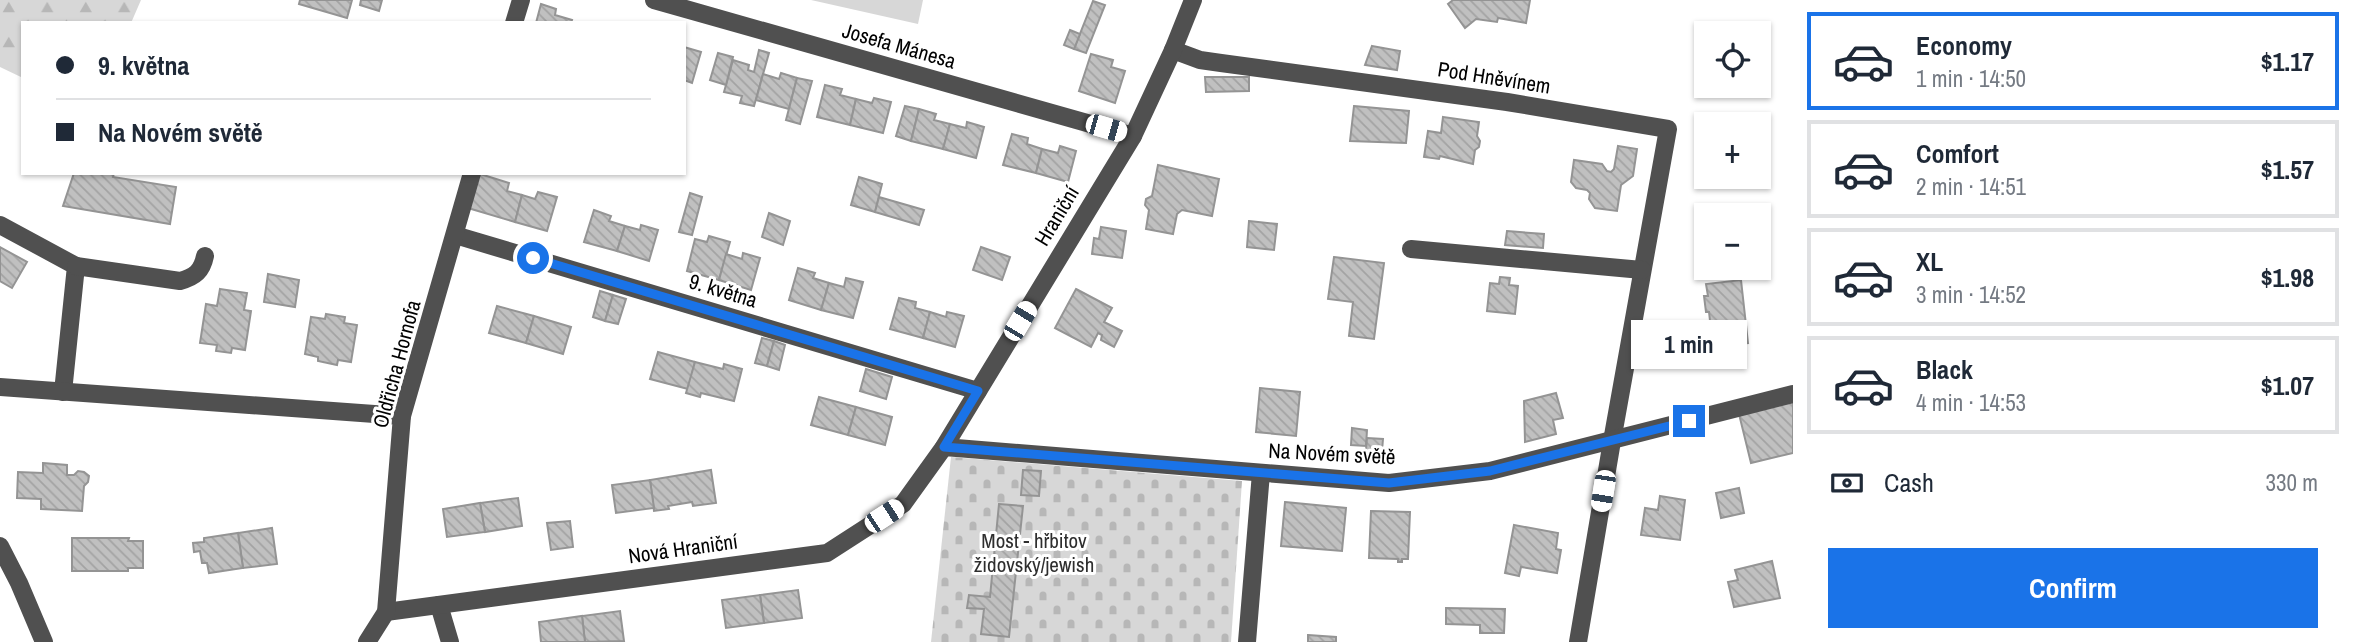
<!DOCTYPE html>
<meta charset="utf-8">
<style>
:root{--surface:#fff;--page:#f6f6f7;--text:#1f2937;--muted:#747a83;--line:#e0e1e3;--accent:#1a73e8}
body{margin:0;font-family:"Archivo Narrow",sans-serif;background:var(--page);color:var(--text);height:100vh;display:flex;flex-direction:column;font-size:26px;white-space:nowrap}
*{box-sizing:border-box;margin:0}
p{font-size:23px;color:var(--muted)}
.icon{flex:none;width:38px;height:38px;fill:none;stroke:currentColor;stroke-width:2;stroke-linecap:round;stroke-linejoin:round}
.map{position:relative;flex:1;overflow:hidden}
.details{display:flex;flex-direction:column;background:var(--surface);width:560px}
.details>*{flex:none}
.banner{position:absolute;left:21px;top:21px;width:665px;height:154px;border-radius:0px;box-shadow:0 2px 5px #0004;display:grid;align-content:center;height:154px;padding:0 35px;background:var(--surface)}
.controls{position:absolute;left:1694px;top:21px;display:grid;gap:14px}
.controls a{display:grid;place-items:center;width:77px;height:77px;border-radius:0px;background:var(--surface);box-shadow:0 2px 5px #0004;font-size:35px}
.end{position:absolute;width:32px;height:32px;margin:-16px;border:9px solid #1a73e8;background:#fff;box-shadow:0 0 0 4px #fff}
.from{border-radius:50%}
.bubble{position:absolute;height:49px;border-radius:0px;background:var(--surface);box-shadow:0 2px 5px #0004;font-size:23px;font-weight:700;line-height:49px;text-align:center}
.car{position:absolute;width:21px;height:42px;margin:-21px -10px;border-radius:9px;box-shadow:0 0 5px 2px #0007;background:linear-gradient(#fff 24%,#345 0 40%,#fff 0 76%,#345 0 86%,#fff 0)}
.banner b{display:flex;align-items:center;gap:24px;height:66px;font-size:26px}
.banner b+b{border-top:2px solid var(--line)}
.banner i{width:18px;height:18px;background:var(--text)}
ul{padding:12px 0 0;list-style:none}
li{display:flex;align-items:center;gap:21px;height:98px;margin:0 14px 10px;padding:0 21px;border:4px solid var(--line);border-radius:0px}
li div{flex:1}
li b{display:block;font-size:26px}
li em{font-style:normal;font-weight:700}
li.current{border-color:var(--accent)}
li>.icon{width:63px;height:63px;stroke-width:1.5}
.pay{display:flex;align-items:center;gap:18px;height:77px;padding:0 35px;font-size:26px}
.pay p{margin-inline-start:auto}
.primary-button{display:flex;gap:14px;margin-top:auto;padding:14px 35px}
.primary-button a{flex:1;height:80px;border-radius:0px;background:var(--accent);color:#fff;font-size:28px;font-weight:700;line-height:80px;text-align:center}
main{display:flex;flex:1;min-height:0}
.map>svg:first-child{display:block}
.forest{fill:url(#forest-firs)}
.cemetery{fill:url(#cemetery-stones)}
.pitch{fill:#d7d7d7}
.building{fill:url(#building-back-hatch);stroke:#949494;stroke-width:2}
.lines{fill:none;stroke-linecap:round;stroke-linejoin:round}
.minor{stroke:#505050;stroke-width:18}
.route{stroke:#1a73e8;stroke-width:9}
.labels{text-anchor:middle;stroke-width:6;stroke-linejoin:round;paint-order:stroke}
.street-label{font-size:21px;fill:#000;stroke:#fff}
.park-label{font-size:21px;fill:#2e2e2e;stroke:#fff}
</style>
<main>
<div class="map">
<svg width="1793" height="642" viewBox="0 0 1793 642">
<defs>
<pattern id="forest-firs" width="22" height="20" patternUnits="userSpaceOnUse" patternTransform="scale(1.75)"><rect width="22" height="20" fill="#d7d7d7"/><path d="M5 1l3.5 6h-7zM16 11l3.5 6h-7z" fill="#b7b7b7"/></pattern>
<pattern id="cemetery-stones" width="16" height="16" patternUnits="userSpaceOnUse" patternTransform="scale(1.75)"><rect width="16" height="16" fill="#d7d7d7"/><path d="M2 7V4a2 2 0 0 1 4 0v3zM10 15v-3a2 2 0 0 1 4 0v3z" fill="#b7b7b7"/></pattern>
<pattern id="building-back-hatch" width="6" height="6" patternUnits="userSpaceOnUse" patternTransform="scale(1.75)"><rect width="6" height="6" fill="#c0c0c0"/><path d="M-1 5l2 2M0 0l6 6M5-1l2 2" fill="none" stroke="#a3a3a3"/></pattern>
</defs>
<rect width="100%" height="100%" fill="#fff"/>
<!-- forest -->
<path class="forest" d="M0,0H141L131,23H23V78L0,67Z"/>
<!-- cemetery -->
<path class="cemetery" d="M951,457L1242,481L1231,642H931Z"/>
<!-- pitch -->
<path class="pitch" d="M811,0H923L918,24Z"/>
<!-- building -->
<g class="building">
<path d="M300,0H352L347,18L299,4Z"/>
<path d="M361,0H382L379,11L360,5Z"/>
<path d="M1453,0H1530L1526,23L1498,18L1497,22L1476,19L1465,28L1448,4Z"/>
<path d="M1093,1L1105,5L1086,53L1074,49Z"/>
<path d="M541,4L556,9L555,15L572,20L571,23H536Z"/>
<path d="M1070,30L1080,34L1074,49L1064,45Z"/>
<path d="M1372,46L1400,51L1397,70L1365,65Z"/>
<path d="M684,47L701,52L692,83L684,80Z"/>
<path d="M759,50L769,53L754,106L740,103L742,96L724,92L733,60L749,65L748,70L754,72Z"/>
<path d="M718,53L733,57L726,85L710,80Z"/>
<path d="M1091,54L1113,60L1111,67L1125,71L1115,103L1079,91Z"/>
<path d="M781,73L797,78L789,109L756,100L763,74L779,79Z"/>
<path d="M1205,77H1249V91L1206,92Z"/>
<path d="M797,78L812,81L800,124L786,120Z"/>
<path d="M825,85L842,89L840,95L856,99L850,125L817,117Z"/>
<path d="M874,98L891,102L883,133L850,125L856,99L872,103Z"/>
<path d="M905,106L919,109L911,141L896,136Z"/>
<path d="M1354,106L1409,111L1406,143L1350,141Z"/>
<path d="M919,109L936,114L934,120L950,124L943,149L911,141Z"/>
<path d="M1443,117L1479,122L1477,136L1480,141L1479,147L1475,150L1473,164L1440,156L1439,159L1424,157L1428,131L1441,133Z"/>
<path d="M967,122L984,127L976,158L943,149L950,124L966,128Z"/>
<path d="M1012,134L1028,138L1027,144L1042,149L1036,173L1003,165Z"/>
<path d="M1060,146L1076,151L1068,182L1036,173L1042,149L1058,153Z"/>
<path d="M1618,146L1637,149L1633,176L1621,185L1617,211L1595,208L1589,199L1590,193L1587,190L1576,188L1571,182L1574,160L1602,164L1607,171L1611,172L1614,169Z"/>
<path d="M1158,165L1219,179L1212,216L1182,210L1177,214L1173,234L1146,229L1149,210L1145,205L1146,199L1152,196Z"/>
<path d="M74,173H114L113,177L176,187L170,224L63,206Z"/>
<path d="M477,173L509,183L507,191L522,195L515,222L468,208Z"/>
<path d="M859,177L882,184L875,212L851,205Z"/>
<path d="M538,192L557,197L547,231L515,222L522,195L535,199Z"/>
<path d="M690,193L702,197L692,235L679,232Z"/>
<path d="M879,197L924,210L919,225L875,212Z"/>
<path d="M594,210L611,216L609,221L625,226L617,251L584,242Z"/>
<path d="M769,213L790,221L783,245L762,237Z"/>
<path d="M1249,221L1277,224L1274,250L1247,247Z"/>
<path d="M641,225L658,230L649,261L617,251L625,226L640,230Z"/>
<path d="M1101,227L1126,231L1122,258L1092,254L1094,238L1099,239Z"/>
<path d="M1507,231L1544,234L1543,248L1505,245Z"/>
<path d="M709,236L730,242L719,280L687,271L695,239L707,242Z"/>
<path d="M0,247L27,262L12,288L0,281Z"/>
<path d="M981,247L1010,257L1002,280L973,270Z"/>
<path d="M743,253L760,258L751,290L719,280L726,254L742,259Z"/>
<path d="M1334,257L1384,263L1374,339L1349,336L1353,302L1328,299Z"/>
<path d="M798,268L815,273L813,278L829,283L821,310L789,300Z"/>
<path d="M268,274L299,280L295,307L264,302Z"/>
<path d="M1500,277L1510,278L1509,285L1518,286L1515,314L1487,311L1490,283L1499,284Z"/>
<path d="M846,278L863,282L853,318L821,310L829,283L844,287Z"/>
<path d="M1741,280L1748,343L1713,347L1709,312H1706L1704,296H1708L1706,284Z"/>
<path d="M220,289L247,293L244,310L251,311L245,350L232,348L231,353L216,351L217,345L200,343L206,304L217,306Z"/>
<path d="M1076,289L1112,308L1104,322L1122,331L1114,347L1101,340L1102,335L1098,333L1091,347L1055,328Z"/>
<path d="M600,291L613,295L605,321L593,317Z"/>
<path d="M613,295L626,299L618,324L605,321Z"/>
<path d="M899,298L916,302L915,308L930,312L923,338L890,329Z"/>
<path d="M497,306L534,316L526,343L489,333Z"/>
<path d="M930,312L946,317L947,312L964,316L955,347L923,338Z"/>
<path d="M326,314L345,317L344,323L357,325L351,362L338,360L337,365L318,361V357L305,354L311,317L325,319Z"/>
<path d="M534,316L571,327L563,354L526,343Z"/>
<path d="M762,338L774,341L767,366L755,363Z"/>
<path d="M774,341L785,345L779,370L767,366Z"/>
<path d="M658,352L695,362L688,389L650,379Z"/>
<path d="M695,362L723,369L724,364L742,369L734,401L701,393L700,397L686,393Z"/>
<path d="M866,369L892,377L886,399L860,391Z"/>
<path d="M1260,388L1300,392L1296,436L1256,432Z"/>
<path d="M1556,393L1563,418L1553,420L1556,434L1525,442L1524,401Z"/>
<path d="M819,397L856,407L848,435L811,425Z"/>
<path d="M1793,401V453L1751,463L1739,414Z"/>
<path d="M856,407L892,417L885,445L848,435Z"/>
<path d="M1352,428L1367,430L1366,446L1351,445Z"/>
<path d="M1367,438L1383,439L1381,463L1365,462Z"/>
<path d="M43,463L67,465V475H74L78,471L84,472L89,476L88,482L84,486L82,511L41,509V499L17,498L18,472L43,473Z"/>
<path d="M711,470L716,503L693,506L692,502L668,506L669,509L654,511L650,480Z"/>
<path d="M1023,470L1041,471L1039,496L1021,495Z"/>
<path d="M650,480L654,508L616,513L612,485Z"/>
<path d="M1739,488L1744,513L1721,518L1716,493Z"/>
<path d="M1660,496L1685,500L1680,540L1641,535L1645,508L1658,510Z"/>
<path d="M518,498L522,526L485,532L480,503Z"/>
<path d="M1285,502L1346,508L1342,551L1281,546Z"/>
<path d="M480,503L485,532L447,537L443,509Z"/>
<path d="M999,504L1023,506L1009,637L981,634L984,609L967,608L969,595L990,597Z"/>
<path d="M1371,511L1410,512L1408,559H1402V562H1398V559L1369,558Z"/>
<path d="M570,521L573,547L551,550L547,523Z"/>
<path d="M1514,525L1558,533L1556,549L1561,550L1557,573L1521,567L1519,576L1505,573Z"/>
<path d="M272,528L277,564L243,568L238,533Z"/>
<path d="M238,533L243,568L209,573L207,563H202L200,551L194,552L193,543L204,542V538Z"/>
<path d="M72,538H129L128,541H143V568H128V571H72Z"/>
<path d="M1772,561L1780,598L1734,607L1728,582L1738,580L1735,570Z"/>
<path d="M798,590L802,618L764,623L760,595Z"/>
<path d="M760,595L764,623L726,628L722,600Z"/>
<path d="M1446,608L1505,609L1504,633H1480V625L1446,624Z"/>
<path d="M620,611L624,641L585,642L582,616Z"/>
<path d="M582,616L585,642H541L539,622Z"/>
<path d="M1308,635L1336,637V642H1308Z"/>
</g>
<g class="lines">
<!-- minor -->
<g class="minor">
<path d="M654,0L1133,136"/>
<path d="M514,23L521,0"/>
<path d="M1173,50L1200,60L1221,63L1507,102L1668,129L1612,441L1578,642"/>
<path d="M0,225L76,266L63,392"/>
<path d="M455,235L978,391"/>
<path d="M1411,249L1642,270"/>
<path d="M76,266L180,281C195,277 202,271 205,256"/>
<path d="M0,387L402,416"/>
<path d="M944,447L1389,483L1490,471L1793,394"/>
<path d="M0,546L19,583L44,642"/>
<path d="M439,605L450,642"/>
<path d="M386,612L827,553L903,504L944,447L1133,136L1173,50L1193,0"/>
<path d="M367,642L386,612L402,416L472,173"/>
<path d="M1247,642L1261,473"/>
</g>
</g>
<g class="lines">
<!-- route -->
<path class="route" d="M533,258L978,391L944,447L1389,483L1490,471L1689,421"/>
</g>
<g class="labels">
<!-- street labels -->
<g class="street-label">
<text transform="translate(899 46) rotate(16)" y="7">Josefa Mánesa</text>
<text transform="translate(1494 78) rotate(9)" y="7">Pod Hněvínem</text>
<text transform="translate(1057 216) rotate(-59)" y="7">Hraniční</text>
<text transform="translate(723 291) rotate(17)" y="7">9. května</text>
<text transform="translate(397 364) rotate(-75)" y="7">Oldřicha Hornofa</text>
<text transform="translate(1332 454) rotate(3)" y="7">Na Novém světě</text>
<text transform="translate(683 549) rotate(-8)" y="7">Nová Hraniční</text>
</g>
<!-- park labels -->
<g class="park-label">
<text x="1034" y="548">Most - hřbitov<tspan x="1034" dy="24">židovský/jewish</tspan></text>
</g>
</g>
</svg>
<div class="controls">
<a><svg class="icon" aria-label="locate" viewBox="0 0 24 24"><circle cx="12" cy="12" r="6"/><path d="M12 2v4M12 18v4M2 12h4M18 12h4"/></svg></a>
<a>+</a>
<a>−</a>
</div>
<i class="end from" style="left:533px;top:258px"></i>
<i class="end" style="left:1689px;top:421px"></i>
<div class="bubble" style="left:1631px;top:320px;width:116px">1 min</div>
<i class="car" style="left:1106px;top:128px;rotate:106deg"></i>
<i class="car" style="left:1020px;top:321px;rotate:31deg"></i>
<i class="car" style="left:1603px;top:491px;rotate:189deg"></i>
<i class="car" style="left:884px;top:516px;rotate:57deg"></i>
<div class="banner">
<b><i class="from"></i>9. května</b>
<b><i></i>Na Novém světě</b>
</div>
</div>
<section class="details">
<ul>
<li class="current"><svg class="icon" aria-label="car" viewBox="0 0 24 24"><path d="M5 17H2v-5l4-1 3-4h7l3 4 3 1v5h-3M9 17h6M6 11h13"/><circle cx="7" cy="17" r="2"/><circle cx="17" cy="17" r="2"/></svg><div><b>Economy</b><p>1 min · 14:50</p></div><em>$1.17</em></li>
<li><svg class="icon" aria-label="car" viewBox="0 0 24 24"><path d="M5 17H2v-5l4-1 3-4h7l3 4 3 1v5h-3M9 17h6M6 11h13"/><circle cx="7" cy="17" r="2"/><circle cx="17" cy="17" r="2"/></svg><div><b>Comfort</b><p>2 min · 14:51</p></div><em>$1.57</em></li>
<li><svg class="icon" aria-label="car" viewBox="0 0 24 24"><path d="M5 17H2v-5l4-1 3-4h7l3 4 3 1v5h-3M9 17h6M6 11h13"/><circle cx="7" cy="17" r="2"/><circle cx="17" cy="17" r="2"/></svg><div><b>XL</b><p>3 min · 14:52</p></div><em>$1.98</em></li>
<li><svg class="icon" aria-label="car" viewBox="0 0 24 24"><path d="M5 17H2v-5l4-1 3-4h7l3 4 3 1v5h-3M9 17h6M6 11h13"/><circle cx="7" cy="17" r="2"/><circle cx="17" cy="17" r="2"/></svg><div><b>Black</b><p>4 min · 14:53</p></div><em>$1.07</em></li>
</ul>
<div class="pay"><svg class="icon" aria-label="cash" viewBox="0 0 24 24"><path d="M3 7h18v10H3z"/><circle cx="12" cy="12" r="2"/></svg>Cash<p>330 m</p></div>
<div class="primary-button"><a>Confirm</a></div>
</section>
</main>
